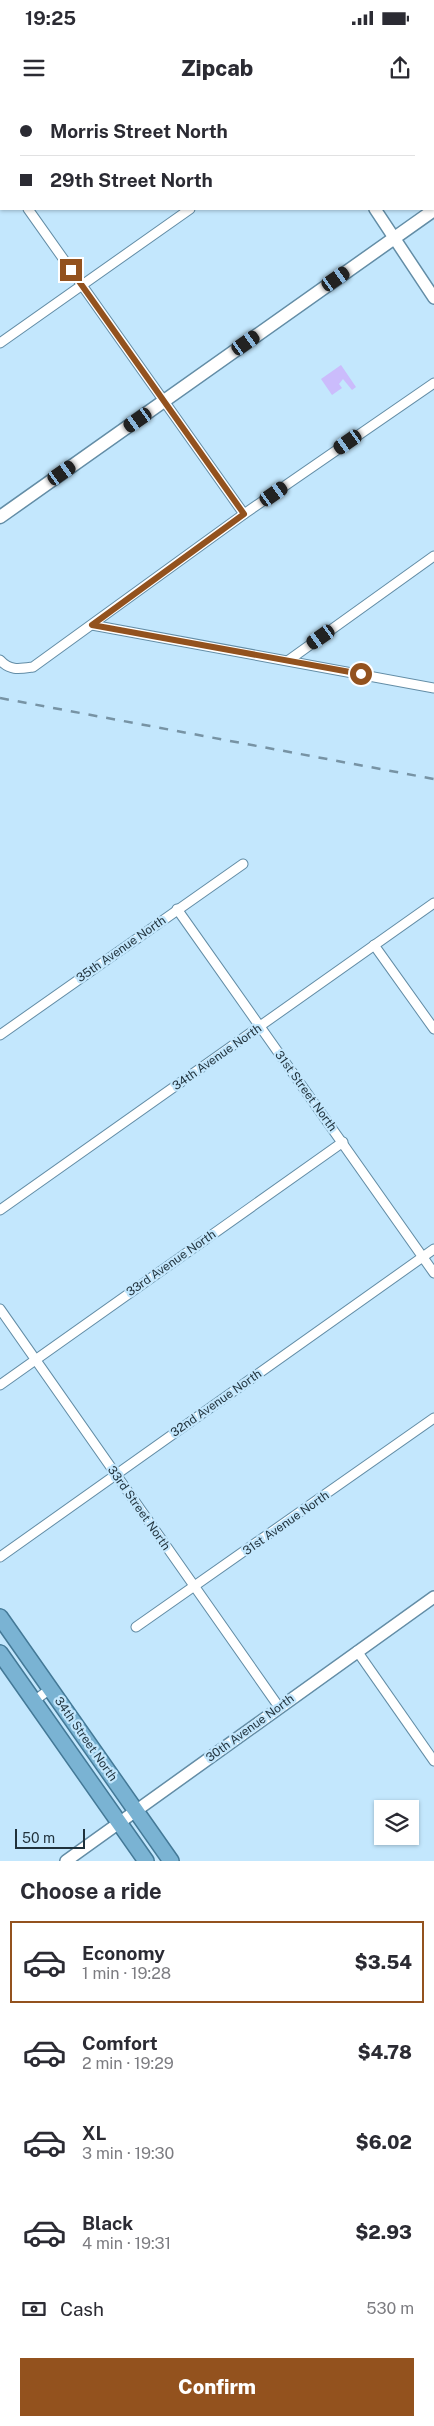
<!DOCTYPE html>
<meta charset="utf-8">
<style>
:root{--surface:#fff;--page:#f7f7f7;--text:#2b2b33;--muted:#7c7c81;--line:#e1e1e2;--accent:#93521e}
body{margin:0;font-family:"Public Sans",sans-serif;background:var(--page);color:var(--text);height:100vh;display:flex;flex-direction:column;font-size:19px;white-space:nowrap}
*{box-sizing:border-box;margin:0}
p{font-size:16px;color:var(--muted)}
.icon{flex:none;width:28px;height:28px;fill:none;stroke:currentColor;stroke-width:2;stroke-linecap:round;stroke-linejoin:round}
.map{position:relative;height:1761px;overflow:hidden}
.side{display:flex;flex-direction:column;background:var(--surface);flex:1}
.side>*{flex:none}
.banner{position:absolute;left:0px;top:0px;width:435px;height:110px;box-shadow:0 1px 4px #0004;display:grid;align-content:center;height:110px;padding:0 20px;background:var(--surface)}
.fabs{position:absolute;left:374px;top:1700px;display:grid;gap:10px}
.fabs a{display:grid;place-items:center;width:45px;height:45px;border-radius:0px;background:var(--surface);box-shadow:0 1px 4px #0004;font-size:25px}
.scale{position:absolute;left:15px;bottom:12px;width:70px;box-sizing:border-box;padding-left:5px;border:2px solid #1f313b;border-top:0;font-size:14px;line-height:18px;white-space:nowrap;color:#1f313b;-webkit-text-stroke:4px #c3e7fd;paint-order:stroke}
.end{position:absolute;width:22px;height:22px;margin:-11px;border:6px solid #93521e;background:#fff;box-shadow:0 0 0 2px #fff}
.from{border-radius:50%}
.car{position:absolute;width:15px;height:30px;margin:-15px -8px;border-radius:6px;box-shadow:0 0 4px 1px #0007;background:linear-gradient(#222 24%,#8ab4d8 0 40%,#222 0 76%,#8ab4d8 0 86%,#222 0)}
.banner b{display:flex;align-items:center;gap:18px;height:48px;font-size:19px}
.banner b+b{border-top:1px solid var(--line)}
.banner i{width:12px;height:12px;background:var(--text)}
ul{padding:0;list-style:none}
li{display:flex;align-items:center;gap:15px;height:82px;margin:0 10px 8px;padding:0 10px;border:2px solid transparent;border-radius:0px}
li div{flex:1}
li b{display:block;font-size:19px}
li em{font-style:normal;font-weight:800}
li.on{border-color:var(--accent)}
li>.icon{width:45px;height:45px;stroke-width:1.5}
h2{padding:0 20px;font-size:22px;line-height:60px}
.pay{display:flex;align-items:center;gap:12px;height:55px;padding:0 20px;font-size:19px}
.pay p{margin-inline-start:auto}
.primary-button{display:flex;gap:10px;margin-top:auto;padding:10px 20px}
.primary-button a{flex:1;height:58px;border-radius:0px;background:var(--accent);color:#fff;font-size:20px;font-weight:800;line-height:58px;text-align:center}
.status{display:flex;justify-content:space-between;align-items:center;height:35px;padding:0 25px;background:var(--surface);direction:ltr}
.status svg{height:14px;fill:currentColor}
header{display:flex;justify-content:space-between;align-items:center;height:65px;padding:0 20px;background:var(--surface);font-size:22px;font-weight:800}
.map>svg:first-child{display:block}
.green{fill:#cbbcfc}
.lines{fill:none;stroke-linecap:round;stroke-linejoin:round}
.minor-casing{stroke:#638da6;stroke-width:11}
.tertiary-casing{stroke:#638da6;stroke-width:14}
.secondary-casing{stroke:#638da6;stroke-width:15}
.trunk-casing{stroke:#447997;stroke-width:18}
.minor{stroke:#fff;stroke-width:9}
.tertiary{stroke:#fff;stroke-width:11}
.secondary{stroke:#fff;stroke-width:12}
.trunk{stroke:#7ab3d3;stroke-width:15}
.rail{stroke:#7793a4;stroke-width:2.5;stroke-dasharray:9 9;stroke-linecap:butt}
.route{stroke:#93521e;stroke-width:6}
.labels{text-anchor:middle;stroke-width:4.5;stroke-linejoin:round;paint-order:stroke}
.street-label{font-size:12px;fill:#1f313b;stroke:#c3e7fd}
</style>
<div class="status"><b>19:25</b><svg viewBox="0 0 49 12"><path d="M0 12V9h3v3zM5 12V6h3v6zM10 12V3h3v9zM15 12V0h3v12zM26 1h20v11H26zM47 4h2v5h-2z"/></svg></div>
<header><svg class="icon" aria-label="menu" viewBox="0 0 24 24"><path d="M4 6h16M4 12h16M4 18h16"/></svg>Zipcab<svg class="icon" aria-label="share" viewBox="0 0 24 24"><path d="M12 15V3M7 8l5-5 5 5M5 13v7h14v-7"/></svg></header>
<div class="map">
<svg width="434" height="1761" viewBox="0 0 434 1761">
<rect width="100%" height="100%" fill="#c3e7fd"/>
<!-- green -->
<path class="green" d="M341,265L356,287L352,290L343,279L339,284L342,288L332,295L321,279Z"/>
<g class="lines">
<defs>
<g id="minor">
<path d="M93,1L95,0"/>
<path d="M342,1L343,0"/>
<path d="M0,70L1,71"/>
<path d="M28,109L244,414"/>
<path d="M0,243L190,109"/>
<path d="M92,525L434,588"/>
<path d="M0,560C10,571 19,569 33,567L244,414L434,283"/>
<path d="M289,560L434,456"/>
<path d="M177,809L434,1173"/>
<path d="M374,845L434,929"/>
<path d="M0,935L243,764"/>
<path d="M0,1110L434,803"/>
<path d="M0,1209L279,1607"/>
<path d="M0,1285L343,1042"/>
<path d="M0,1457L434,1149"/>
<path d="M136,1527L434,1318"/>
<path d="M357,1551L434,1661"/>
<path d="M34,1601L50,1589"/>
</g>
<g id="tertiary">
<path d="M299,0L300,1"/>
<path d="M375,109L434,198"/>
<path d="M66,1761L434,1497"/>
</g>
<path id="secondary" d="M0,417L434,110"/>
<g id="trunk">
<path d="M0,1517L171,1761"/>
<path d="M0,1553L146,1761"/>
</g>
</defs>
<!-- minor casing -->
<use href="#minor" class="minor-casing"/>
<!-- tertiary casing -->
<use href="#tertiary" class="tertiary-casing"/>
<!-- secondary casing -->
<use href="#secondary" class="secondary-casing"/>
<!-- trunk casing -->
<use href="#trunk" class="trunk-casing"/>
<!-- minor -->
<use href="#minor" class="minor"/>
<!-- tertiary -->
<use href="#tertiary" class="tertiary"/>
<!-- secondary -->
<use href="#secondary" class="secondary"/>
<!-- trunk -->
<use href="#trunk" class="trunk"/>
<!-- rail -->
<path class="rail" d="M0,598L434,679"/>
</g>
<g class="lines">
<!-- route -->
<path class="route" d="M71,170L244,414L92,525L361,574"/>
</g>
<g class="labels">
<!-- street labels -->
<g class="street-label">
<text transform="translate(121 849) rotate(-35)" y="4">35th Avenue North</text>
<text transform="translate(217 957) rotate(-35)" y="4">34th Avenue North</text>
<text transform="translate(306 991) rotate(54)" y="4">31st Street North</text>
<text transform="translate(171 1163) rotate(-35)" y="4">33rd Avenue North</text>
<text transform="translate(216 1303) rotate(-35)" y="4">32nd Avenue North</text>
<text transform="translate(139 1408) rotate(55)" y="4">33rd Street North</text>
<text transform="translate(286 1423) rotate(-35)" y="4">31st Avenue North</text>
<text transform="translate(250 1628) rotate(-36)" y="4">30th Avenue North</text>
<text transform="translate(86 1639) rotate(55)" y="4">34th Street North</text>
</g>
</g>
</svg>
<div class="fabs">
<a><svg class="icon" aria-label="layers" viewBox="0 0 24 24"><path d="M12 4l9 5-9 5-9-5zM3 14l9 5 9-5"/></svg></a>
</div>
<div class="scale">50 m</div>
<i class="end from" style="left:361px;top:574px"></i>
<i class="end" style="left:71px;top:170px"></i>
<i class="car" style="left:336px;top:179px;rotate:55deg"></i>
<i class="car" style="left:246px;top:243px;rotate:55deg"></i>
<i class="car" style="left:138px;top:320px;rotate:235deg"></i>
<i class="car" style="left:348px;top:342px;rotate:235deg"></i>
<i class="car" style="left:62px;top:373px;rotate:55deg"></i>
<i class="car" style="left:274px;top:394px;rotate:55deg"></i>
<i class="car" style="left:321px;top:537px;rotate:235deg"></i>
<div class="banner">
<b><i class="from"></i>Morris Street North</b>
<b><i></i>29th Street North</b>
</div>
</div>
<section class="side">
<h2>Choose a ride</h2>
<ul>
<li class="on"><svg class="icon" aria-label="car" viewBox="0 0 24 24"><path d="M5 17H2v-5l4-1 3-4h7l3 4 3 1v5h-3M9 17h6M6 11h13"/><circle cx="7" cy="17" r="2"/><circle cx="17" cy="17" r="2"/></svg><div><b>Economy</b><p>1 min · 19:28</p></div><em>$3.54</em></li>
<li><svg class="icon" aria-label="car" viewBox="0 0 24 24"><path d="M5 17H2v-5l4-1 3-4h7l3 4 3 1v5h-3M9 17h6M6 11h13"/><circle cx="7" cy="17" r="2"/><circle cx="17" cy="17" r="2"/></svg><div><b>Comfort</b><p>2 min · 19:29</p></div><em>$4.78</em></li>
<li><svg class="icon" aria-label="car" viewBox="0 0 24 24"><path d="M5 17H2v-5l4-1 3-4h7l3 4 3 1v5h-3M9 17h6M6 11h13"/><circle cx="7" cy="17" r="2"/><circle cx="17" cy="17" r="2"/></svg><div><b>XL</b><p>3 min · 19:30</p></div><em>$6.02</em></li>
<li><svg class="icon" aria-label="car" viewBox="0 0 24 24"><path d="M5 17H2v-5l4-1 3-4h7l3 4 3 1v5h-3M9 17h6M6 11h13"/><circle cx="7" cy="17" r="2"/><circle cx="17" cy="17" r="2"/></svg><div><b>Black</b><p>4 min · 19:31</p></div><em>$2.93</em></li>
</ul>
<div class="pay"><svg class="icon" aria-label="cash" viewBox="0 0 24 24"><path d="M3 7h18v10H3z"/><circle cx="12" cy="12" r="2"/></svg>Cash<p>530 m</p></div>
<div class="primary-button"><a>Confirm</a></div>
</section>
